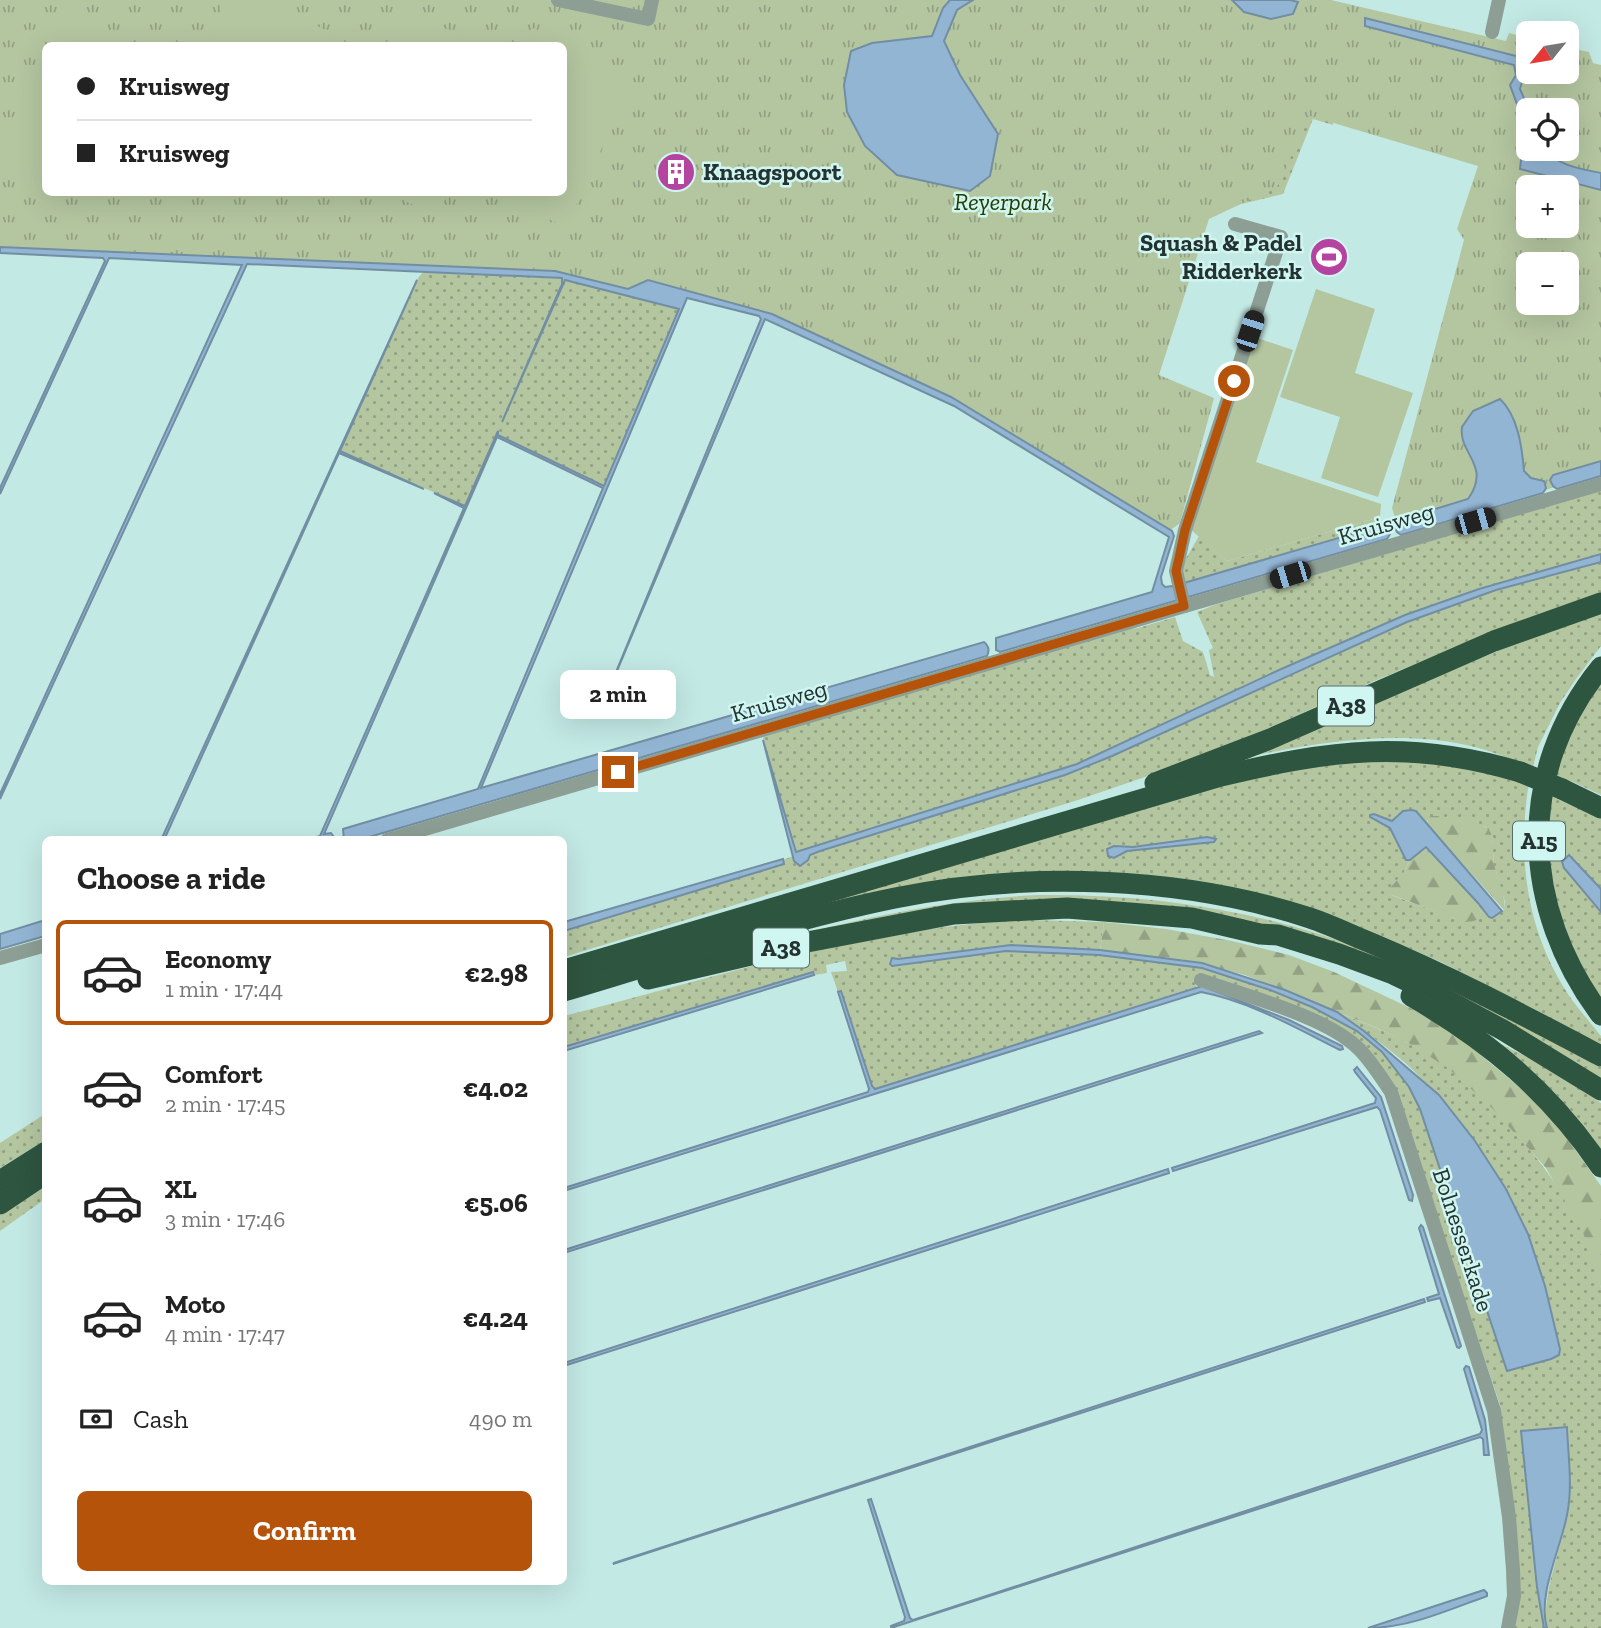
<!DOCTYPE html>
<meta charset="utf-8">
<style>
:root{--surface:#fff;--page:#f2f2f2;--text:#222;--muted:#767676;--line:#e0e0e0;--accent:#b45309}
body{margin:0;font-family:"Zilla Slab",serif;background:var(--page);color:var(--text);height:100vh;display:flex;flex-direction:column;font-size:26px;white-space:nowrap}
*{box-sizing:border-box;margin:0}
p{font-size:23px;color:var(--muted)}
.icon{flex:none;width:38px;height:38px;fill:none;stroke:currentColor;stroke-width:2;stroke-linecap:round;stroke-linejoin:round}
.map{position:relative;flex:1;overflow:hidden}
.panel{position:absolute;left:42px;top:836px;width:525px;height:749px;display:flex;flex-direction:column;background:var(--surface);border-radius:10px;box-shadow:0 7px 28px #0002}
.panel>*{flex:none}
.hud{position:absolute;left:42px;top:42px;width:525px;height:154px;border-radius:10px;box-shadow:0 7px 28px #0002;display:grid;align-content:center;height:154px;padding:0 35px;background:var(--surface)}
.needle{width:46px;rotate:240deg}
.tools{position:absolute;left:1516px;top:21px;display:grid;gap:14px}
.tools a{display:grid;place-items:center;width:63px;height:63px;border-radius:10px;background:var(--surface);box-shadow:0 7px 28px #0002;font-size:35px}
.end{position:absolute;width:32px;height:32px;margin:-16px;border:9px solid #b45309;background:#fff;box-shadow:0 0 0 4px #fff}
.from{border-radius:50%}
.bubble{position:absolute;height:49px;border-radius:10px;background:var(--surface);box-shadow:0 7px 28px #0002;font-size:23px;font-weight:700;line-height:49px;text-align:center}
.car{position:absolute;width:21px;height:42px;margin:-21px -10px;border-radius:9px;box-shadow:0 0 5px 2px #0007;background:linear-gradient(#222 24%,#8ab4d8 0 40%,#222 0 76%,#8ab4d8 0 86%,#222 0)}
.hud b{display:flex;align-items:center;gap:24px;height:66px;font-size:26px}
.hud b+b{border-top:2px solid var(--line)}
.hud i{width:18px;height:18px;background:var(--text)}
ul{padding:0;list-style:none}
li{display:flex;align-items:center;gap:21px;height:105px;margin:0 14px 10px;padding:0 21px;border:4px solid transparent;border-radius:10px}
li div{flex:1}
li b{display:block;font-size:26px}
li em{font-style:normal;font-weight:700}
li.active{border-color:var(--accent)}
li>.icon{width:63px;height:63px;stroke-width:1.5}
h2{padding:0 35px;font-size:32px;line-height:84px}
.pay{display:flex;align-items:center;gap:18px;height:77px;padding:0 35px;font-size:26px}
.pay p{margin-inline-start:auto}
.primary-button{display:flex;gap:14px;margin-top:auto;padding:14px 35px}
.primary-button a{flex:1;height:80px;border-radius:10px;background:var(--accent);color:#fff;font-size:28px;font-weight:700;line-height:80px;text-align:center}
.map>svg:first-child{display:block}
.grass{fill:url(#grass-dots);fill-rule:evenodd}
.forest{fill:url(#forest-firs)}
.park{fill:url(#park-tufts);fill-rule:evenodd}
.pitch{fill:#b4c6a0}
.water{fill:#93b5d4;stroke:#728ea3;stroke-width:2}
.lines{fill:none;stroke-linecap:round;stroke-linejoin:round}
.minor{stroke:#8d9f94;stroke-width:14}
.highway{stroke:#2e553f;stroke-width:21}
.highway-bridge{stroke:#2e553f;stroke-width:21}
.route{stroke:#b45309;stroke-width:9}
.labels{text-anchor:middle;stroke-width:5;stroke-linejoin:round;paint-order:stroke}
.shield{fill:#d0f6f2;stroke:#586e6b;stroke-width:2}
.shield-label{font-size:23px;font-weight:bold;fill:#243331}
.poi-label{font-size:24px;font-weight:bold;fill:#243331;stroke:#d0f6f2;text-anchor:start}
.park-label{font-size:24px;font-style:italic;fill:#263d00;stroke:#d0f6f2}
.street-label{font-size:24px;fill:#243331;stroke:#d0f6f2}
</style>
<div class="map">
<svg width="1601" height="1628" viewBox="0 0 1601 1628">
<defs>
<pattern id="grass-dots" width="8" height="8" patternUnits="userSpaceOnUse" patternTransform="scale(1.75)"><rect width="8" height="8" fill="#b4c6a0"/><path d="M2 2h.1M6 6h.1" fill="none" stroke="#92a183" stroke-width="1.8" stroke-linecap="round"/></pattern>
<pattern id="forest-firs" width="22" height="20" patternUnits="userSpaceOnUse" patternTransform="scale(1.75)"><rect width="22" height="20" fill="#b4c6a0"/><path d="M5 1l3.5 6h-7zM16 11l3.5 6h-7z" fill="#92a183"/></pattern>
<pattern id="park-tufts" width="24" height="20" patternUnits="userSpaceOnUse" patternTransform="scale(1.75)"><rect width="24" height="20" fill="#b4c6a0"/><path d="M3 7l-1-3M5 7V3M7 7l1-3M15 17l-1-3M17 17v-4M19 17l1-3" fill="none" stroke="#92a183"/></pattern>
</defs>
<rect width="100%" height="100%" fill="#c3e9e5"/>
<!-- grass -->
<g class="grass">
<path d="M1301,110L1333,114V125L1313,119L1283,194L1237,205Z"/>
<path d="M424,271L563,279L502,422L565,280L679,309L604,487L498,435V431L465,506L340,451L418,278Z"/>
<path d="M1601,490V554L1479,589L1405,615L1279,670L1077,764L795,852L762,734L1120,630L1138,628L1175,617L1183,641L1203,652L1210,675L1214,677L1209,650L1213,648L1197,612L1217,604Z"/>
<path d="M1380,517L1383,525L1184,583L1181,582L1185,560L1199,536L1227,561Z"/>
<path d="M1601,562V593L1489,633L1372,682L1231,745L1177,766L1075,801L564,957V931L784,864L783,860L793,856L795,863L820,851L1065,775L1112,756L1407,622L1496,590Z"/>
<path d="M1601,608V646L1576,679L1560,703L1538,747L1533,767C1511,759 1489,750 1466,745C1396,730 1322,742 1252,756L1314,728Z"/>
<path d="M1601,680V795L1571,781L1555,777L1564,742Z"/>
<path d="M1380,757L1465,764L1529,782C1517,856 1526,930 1568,994C1578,1009 1590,1022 1601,1036V1045L1441,962L1397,943L1266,899L1002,878L564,983V978L1223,785L1288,769ZM1403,811L1416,812L1427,824V820L1446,817L1486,827L1492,837L1494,866L1505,902L1504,910L1492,918L1489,917L1478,903L1481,913L1457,919L1391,895L1393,884L1402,876L1410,860L1406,859L1390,828L1374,814L1392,821ZM1207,837L1214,842L1127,851L1114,858V846L1133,847Z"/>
<path d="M1551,791L1601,815V889L1569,855L1562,862L1564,868L1601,912V1006L1574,962L1545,859Z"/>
<path d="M1037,895C1138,894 1235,906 1331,938C1376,953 1417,973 1458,994C1506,1017 1554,1042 1601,1067V1086L1452,999L1151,907L797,935C876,915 955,899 1037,895Z"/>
<path d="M1031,920L1104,922L1100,950L1011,945L941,953L890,961L1006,951L1099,955L1202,968L1271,990L1312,1007L1357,1031L1382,1052L1409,1087L1420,1109L1508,1371L1551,1359L1560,1349C1551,1311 1542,1273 1528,1236C1505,1176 1462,1120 1417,1074C1395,1052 1363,1030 1337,1012C1375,1027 1413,1042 1447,1067C1494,1101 1564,1183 1585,1237C1591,1253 1596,1271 1601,1288V1628H1547L1546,1624C1544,1585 1561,1551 1568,1513C1572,1485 1568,1455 1567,1427L1521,1431L1537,1587L1544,1628H1512L1513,1504L1499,1402L1400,1105L1359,1047L1195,977L1196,987L875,1089L872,1086L841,992H838L831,972L847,971L845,961L826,965L827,973L814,975L813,972L564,1047V1016C713,978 877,924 1031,920Z"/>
<path d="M1479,1033L1549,1068L1601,1103V1149L1570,1110Z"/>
<path d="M45,1114V1140L0,1168V1143Z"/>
<path d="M45,1184V1199L0,1231V1215Z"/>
</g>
<!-- forest -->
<g class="forest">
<path d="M1431,816C1442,815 1483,822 1489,830C1495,838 1492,853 1494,863C1496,877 1507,896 1504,910L1427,824L1428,818Z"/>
<path d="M1425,847L1478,903L1481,913C1479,917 1479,920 1473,921C1462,925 1407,899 1391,895L1390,888L1404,872L1410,860Z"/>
<path d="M1104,922L1166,929L1232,941L1289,955L1334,972L1423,1014L1465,1042L1537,1102L1560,1128L1601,1186V1288L1584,1235L1546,1168L1492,1108L1448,1068L1410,1044L1375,1027L1245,975L1185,960L1100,950Z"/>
</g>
<!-- park -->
<path class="park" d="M0,0H1331L1506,41L1509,33L1528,38V72H1566V47L1589,52L1593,63L1601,65V472L1401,537L1392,508L1464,240L1457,229L1478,166L1310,116L1277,187L1209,219L1159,375L1214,398L1180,523L1168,532L957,404L775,319L690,294L627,291L558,274L0,247ZM46,46H564V192H46ZM1528,110H1566V149H1528ZM1528,187H1566V226H1528ZM1528,264H1566V303H1528Z"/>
<!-- pitch -->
<g class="pitch">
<path d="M226,0H261L345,39L342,45H206Z"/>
<path d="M402,10L483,45H386Z"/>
<path d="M62,13L132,45H47Z"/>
<path d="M533,28L635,75L566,227L491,193L564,192V46L525,45Z"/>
<path d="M45,49V179L0,158V145Z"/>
<path d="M386,193L447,192L448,193L438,215Z"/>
<path d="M1316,289L1375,309L1355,373L1413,393L1378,497L1321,478L1340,417L1280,397Z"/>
<path d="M1254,337L1293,350L1256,462L1381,504L1380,517L1227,561L1190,529Z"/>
</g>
<!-- water -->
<g class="water">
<path d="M950,0H973L957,10L944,41L960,75L998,134L990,176L970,191L897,175L865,146L847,112L844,85L851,51L872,43L932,36L943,8Z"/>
<path d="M1232,0H1290L1298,2L1293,14L1271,19L1244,12Z"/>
<path d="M1365,18L1528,59L1520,89L1529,110L1528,124L1525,126L1510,85L1516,75L1514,65L1365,26Z"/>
<path d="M1534,149H1546C1557,166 1582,169 1601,173V190L1520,169L1521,160Z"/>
<path d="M0,247L555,271L628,289L648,280L772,314L951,397L1172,531L1174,536L1161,577L1162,584L1165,587L1172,586L1176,590L1184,583L1383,525L1388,527L1390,534L1387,539L1000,652L996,650V638L1152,592L1169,537L954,406L765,319L598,716L761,319L759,316L687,298L481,788L984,642C989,646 990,650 987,656L359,840H344L343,829L478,789L603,488L497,437L324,834L331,833L336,840H307L320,836L464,508L434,493L465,506L498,431V435L604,486L679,309L565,280L502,422L562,284V278L247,264L0,799V794L242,265L109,258L0,494V488L105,261L103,258L0,253Z"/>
<path d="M417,280L340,451L424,489L339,453L164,840H161Z"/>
<path d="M1500,399C1518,416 1522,447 1524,471L1531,478L1544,481L1546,488L1543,493L1401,535L1397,532L1394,525L1396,521L1468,499C1492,465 1458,454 1462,427L1473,411Z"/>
<path d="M1601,461V476L1557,489L1553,486L1550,480L1553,475Z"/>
<path d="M1601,554V562L1496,590L1407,622L1112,756L1065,775L820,851L810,855L808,860L800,866L794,861L763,740L796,852L1077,764L1279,670L1405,615L1479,589Z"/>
<path d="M1411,810L1416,811L1502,911L1492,918L1489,917L1478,903L1426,847L1410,860H1406L1390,828L1370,817V815L1374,814L1392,821L1403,811Z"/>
<path d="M1207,837L1216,839L1214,842L1127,851L1114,858L1108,856L1107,849L1114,846L1133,847Z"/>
<path d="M1569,855L1601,889V912L1564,868L1562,862Z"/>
<path d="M783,859L784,864L564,931V922Z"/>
<path d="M45,920V936L0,949V934Z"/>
<path d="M1011,945L1100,950L1202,963L1285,990L1337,1012L1364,1031L1439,1095L1475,1141L1506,1189L1528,1234L1545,1286L1560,1349L1559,1355L1551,1359L1507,1371L1420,1109L1409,1087L1382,1052L1357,1031L1312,1007L1270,990L1202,968L1099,955L1006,951L892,966L890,964L892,958L898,959Z"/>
<path d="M813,972L814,975L564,1051V1047Z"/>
<path d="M1202,986L1289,1020L1342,1046L1343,1049L1340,1050C1296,1028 1249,1001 1201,992L564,1191V1188L868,1092L869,1089L838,992L841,991L872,1086L875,1089Z"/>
<path d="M1259,1031L1262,1033L564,1253V1250Z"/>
<path d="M1357,1067L1381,1097L1413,1195L1412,1201L1409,1200L1380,1110L1377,1107L1173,1171L1172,1168L1375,1103L1376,1098L1355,1072L1354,1070Z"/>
<path d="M1168,1169L1169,1173L564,1366V1363Z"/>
<path d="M1421,1225L1423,1227L1461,1346L1459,1348L1457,1347L1440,1298L1428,1301L1427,1298L1439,1294L1419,1228Z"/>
<path d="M1424,1299L1425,1302L613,1564L614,1563Z"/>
<path d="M1466,1366L1469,1367L1485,1420L1489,1455H1484L1483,1439L1480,1437L891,1628V1626L904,1621L905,1617L868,1500L871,1499L910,1618L913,1620L1480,1434L1482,1430L1464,1369Z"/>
<path d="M1567,1427C1568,1455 1573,1486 1567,1515C1561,1548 1537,1595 1547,1628H1544L1537,1587L1521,1431Z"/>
<path d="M1484,1590L1487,1593V1596C1448,1610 1409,1628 1368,1628Z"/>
</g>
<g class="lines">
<!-- minor -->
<g class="minor">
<path d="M558,0L648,19L652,0"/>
<path d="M1492,32L1499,0"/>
<path d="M1184,606L1176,571L1185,530L1281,237L1235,224"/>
<path d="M387,840L1601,484"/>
<path d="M0,958L46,945"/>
<path d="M1201,980C1245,996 1326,1016 1359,1049C1371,1061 1381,1077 1391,1092L1494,1411L1509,1517L1513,1570L1514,1596L1508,1628"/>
</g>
<!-- highway -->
<g class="highway">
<path d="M1601,667C1515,773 1521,908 1601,1015"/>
<path d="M1155,783L1270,739L1494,641L1601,603"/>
<path d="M1562,789L1601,808"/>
<path d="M564,970L1221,776C1331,750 1409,739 1520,772"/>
<path d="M648,979L802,943L954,914L1067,908L1192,918L1260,934L1278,935L1339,954L1393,974L1445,999L1503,1030L1601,1090"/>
<path d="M564,991C673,959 782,921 895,898C1027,871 1182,876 1310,918C1331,925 1351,935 1371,943C1450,976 1525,1016 1601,1056"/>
<path d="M1411,996C1489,1041 1550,1092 1601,1167"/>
<path d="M0,1181L46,1152"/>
<path d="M0,1204L46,1173"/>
</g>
<!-- highway-bridge -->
<path class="highway-bridge" d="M1520,772L1562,789"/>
</g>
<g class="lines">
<!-- route -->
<path class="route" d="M618,772L1184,606L1176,571L1179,558L1185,530L1234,381"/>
</g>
<!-- icons -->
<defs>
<symbol id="building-disc" viewBox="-11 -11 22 22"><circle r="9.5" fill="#b544a0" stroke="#d0f6f2"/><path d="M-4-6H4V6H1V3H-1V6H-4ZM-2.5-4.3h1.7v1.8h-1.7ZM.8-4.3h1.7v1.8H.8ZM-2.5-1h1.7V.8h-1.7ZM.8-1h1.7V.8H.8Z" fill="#fff"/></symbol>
<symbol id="stadium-disc" viewBox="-11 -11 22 22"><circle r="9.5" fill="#b544a0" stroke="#d0f6f2"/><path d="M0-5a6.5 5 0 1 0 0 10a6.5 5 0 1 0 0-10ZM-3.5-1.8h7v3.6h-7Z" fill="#fff"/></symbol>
</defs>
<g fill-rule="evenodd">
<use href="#building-disc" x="654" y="150" width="44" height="44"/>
<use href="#stadium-disc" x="1307" y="235" width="44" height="44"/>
</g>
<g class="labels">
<!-- shield labels -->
<g class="shield">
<rect x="1318" y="686.5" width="56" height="39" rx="5"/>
<rect x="1513" y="821.5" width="52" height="39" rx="5"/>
<rect x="753" y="928.5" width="56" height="39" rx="5"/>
</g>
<g class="shield-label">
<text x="1346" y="714">A38</text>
<text x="1539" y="849">A15</text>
<text x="781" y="956">A38</text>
</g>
<!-- poi labels -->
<g class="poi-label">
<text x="703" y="180">Knaagspoort</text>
<text x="1302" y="251" text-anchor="end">Squash &amp; Padel<tspan x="1302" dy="28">Ridderkerk</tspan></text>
</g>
<!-- park labels -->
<g class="park-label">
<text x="1003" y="210">Reyerpark</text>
</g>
<!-- street labels -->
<g class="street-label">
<text transform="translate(1386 524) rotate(-16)" y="8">Kruisweg</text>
<text transform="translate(779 701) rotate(-16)" y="8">Kruisweg</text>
<text transform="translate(1463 1240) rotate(72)" y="8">Bolnesserkade</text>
</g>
</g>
</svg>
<div class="tools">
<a><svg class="needle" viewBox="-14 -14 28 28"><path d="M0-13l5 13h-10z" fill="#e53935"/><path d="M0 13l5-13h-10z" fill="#767676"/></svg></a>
<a><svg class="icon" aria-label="locate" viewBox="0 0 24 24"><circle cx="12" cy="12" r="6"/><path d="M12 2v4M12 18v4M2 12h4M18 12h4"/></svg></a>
<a>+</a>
<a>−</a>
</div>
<i class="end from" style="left:1234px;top:381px"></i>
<i class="end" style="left:618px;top:772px"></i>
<div class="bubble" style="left:560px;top:670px;width:116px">2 min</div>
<i class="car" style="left:1250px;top:331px;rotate:18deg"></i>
<i class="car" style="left:1475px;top:521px;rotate:74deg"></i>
<i class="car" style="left:1290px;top:575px;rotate:253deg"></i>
<div class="hud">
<b><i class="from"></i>Kruisweg</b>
<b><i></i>Kruisweg</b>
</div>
<section class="panel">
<h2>Choose a ride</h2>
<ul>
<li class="active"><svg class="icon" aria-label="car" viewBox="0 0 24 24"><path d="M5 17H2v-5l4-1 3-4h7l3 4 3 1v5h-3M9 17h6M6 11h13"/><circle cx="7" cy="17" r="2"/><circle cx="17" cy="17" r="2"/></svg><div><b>Economy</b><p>1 min · 17:44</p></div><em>€2.98</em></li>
<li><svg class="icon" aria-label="car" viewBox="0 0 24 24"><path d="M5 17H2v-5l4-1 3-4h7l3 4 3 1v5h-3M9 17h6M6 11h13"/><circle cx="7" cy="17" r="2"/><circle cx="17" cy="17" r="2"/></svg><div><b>Comfort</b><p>2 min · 17:45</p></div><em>€4.02</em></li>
<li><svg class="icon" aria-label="car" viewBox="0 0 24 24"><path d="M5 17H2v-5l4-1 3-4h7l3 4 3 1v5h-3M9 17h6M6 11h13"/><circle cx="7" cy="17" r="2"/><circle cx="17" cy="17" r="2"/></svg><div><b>XL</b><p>3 min · 17:46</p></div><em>€5.06</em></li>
<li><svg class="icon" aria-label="car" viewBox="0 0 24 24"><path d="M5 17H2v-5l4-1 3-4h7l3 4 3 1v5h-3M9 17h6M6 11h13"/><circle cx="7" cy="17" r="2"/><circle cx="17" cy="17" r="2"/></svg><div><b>Moto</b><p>4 min · 17:47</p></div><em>€4.24</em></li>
</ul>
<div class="pay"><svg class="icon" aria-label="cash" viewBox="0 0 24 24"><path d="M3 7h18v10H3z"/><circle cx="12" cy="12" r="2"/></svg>Cash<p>490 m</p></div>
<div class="primary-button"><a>Confirm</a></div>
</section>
</div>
